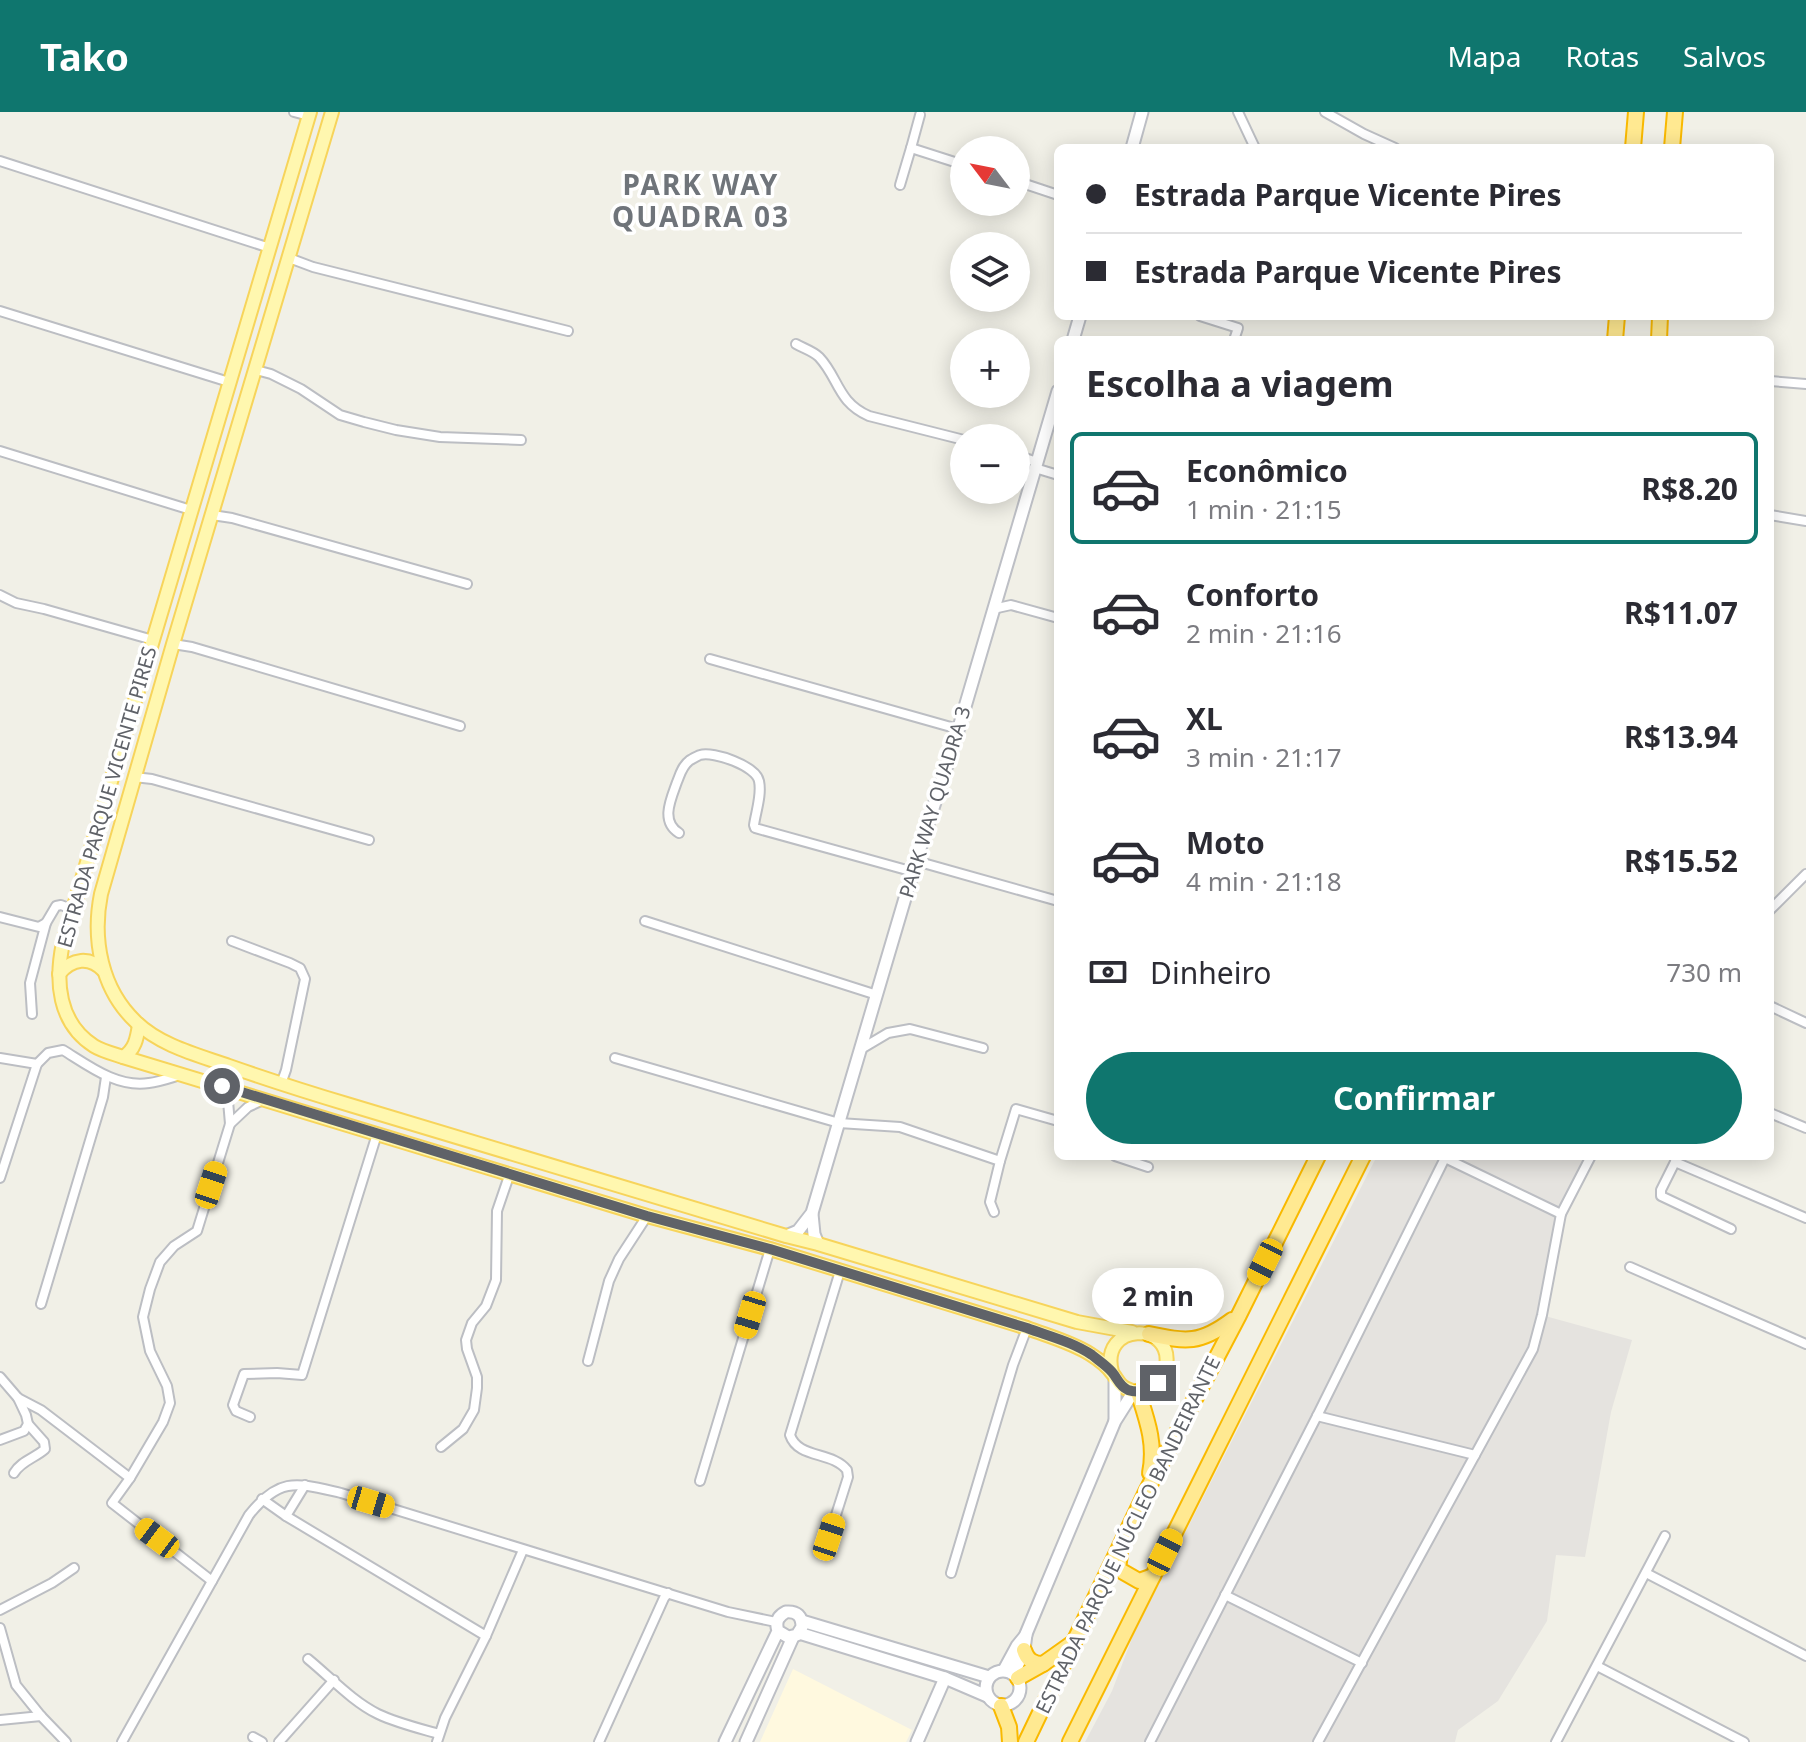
<!DOCTYPE html>
<html lang="pt">
<meta charset="utf-8">
<style>
:root{--surface:#fff;--page:#f2f2f3;--text:#2b2b33;--muted:#7c7c81;--line:#e1e1e2;--accent:#0f766e}
body{margin:0;font-family:"Noto Sans",sans-serif;background:var(--page);color:var(--text);height:100vh;display:flex;flex-direction:column;font-size:30px;white-space:nowrap}
*{box-sizing:border-box;margin:0}
p{font-size:26px;color:var(--muted)}
.icon{flex:none;width:44px;height:44px;fill:none;stroke:currentColor;stroke-width:2;stroke-linecap:round;stroke-linejoin:round}
.map{position:relative;flex:1;overflow:hidden}
.details{position:absolute;left:1054px;top:224px;width:720px;height:824px;display:flex;flex-direction:column;background:var(--surface);border-radius:12px;box-shadow:0 4px 20px #0003}
.details>*{flex:none}
.hud{position:absolute;left:1054px;top:32px;width:720px;height:176px;border-radius:12px;box-shadow:0 4px 20px #0003;display:grid;align-content:center;height:176px;padding:0 32px;background:var(--surface)}
.needle{width:52px;rotate:302deg}
.controls{position:absolute;left:950px;top:24px;display:grid;gap:16px}
.controls a{display:grid;place-items:center;width:80px;height:80px;border-radius:50%;background:var(--surface);box-shadow:0 4px 20px #0003;font-size:40px}
.end{position:absolute;width:36px;height:36px;margin:-18px;border:10px solid #5f6268;background:#fff;box-shadow:0 0 0 4px #fff}
.from{border-radius:50%}
.bubble{position:absolute;height:56px;border-radius:28px;background:var(--surface);box-shadow:0 4px 20px #0003;font-size:26px;font-weight:700;line-height:56px;text-align:center}
.car{position:absolute;width:24px;height:48px;margin:-24px -12px;border-radius:10px;box-shadow:0 0 6px 2px #0007;background:linear-gradient(#f5c518 24%,#345 0 40%,#f5c518 0 76%,#345 0 86%,#f5c518 0)}
.hud b{display:flex;align-items:center;gap:28px;height:76px;font-size:30px}
.hud b+b{border-top:2px solid var(--line)}
.hud i{width:20px;height:20px;background:var(--text)}
ul{padding:0;list-style:none}
li{display:flex;align-items:center;gap:24px;height:112px;margin:0 16px 12px;padding:0 16px;border:4px solid transparent;border-radius:12px}
li div{flex:1}
li b{display:block;font-size:30px}
li em{font-style:normal;font-weight:700}
li.active{border-color:var(--accent)}
li>.icon{width:72px;height:72px;stroke-width:1.5}
h2{padding:0 32px;font-size:36px;line-height:96px}
.pay{display:flex;align-items:center;gap:20px;height:88px;padding:0 32px;font-size:30px}
.pay p{margin-inline-start:auto}
.button{display:flex;gap:16px;margin-top:auto;padding:16px 32px}
.button a{flex:1;height:92px;border-radius:48px;background:var(--accent);color:#fff;font-size:32px;font-weight:700;line-height:92px;text-align:center}
header{display:flex;align-items:center;gap:48px;box-sizing:border-box;height:112px;padding:0 40px;background:var(--accent);color:#fff}
header strong{font-size:38px}
nav{display:flex;gap:44px;margin-inline-start:auto;font-size:28px}
.map>svg:first-child{display:block}
.commercial{fill:#fff9df}
.industrial{fill:#e5e3df}
.lines{fill:none;stroke-linecap:round;stroke-linejoin:round}
.street-casing{stroke:#bcbec3;stroke-width:12}
.secondary-casing{stroke:#bdbfc5;stroke-width:15}
.primary-casing{stroke:#f7d45b;stroke-width:16}
.highway-casing{stroke:#f9b900;stroke-width:18}
.street{stroke:#fff;stroke-width:8}
.secondary{stroke:#fff;stroke-width:11}
.primary{stroke:#fff7af;stroke-width:12}
.highway{stroke:#ffe991;stroke-width:14}
.route{stroke:#5f6268;stroke-width:10}
.labels{text-anchor:middle;stroke-width:7;stroke-linejoin:round;paint-order:stroke}
.street-label{font-size:20px;fill:#5f6268;stroke:#fff}
.district-label{font-size:28px;font-weight:bold;letter-spacing:2px;fill:#6f747a;stroke:#fff}
</style>
<header>
<strong>Tako</strong>
<nav><a>Mapa</a><a>Rotas</a><a>Salvos</a></nav>
</header>
<div class="map">
<svg width="1806" height="1630" viewBox="0 0 1806 1630">
<rect width="100%" height="100%" fill="#f1f0e7"/>
<!-- commercial -->
<path class="commercial" d="M793,1557L912,1618L906,1630H760Z"/>
<!-- industrial -->
<path class="industrial" d="M1377,1044H1585L1559,1101L1538,1202L1632,1228L1611,1300L1585,1445L1556,1443L1547,1509L1498,1589L1458,1618L1455,1630H1085L1112,1579L1134,1521Z"/>
<g class="lines">
<defs>
<g id="street">
<path d="M294,0L309,4"/>
<path d="M1238,0L1255,36"/>
<path d="M1325,0L1364,22L1395,36"/>
<path d="M920,3L911,36L964,53"/>
<path d="M0,49L270,136"/>
<path d="M1016,69L1058,83"/>
<path d="M900,73L911,36"/>
<path d="M289,146L313,155L568,219"/>
<path d="M0,199L229,270"/>
<path d="M1200,204L1238,216L1234,228"/>
<path d="M796,232C803,236 813,239 819,245C839,266 837,290 869,304L964,328"/>
<path d="M256,258L271,262L301,277L340,303L364,310L396,318L440,325L521,328"/>
<path d="M1770,269L1806,272"/>
<path d="M0,339L191,398"/>
<path d="M1016,343L1037,350"/>
<path d="M1035,356L1058,363"/>
<path d="M212,403L232,406L467,472"/>
<path d="M1770,403L1806,409"/>
<path d="M0,483L16,491L44,497L153,528"/>
<path d="M993,497L1011,493L1058,506"/>
<path d="M173,532L192,535L460,614"/>
<path d="M710,547L958,617"/>
<path d="M134,665L152,667L369,728"/>
<path d="M679,721C660,709 671,687 677,670C680,663 682,654 689,649C690,648 699,643 700,643C714,639 756,654 759,669C762,683 756,699 754,713L755,716L914,760"/>
<path d="M916,749L1058,789"/>
<path d="M1770,798L1806,762"/>
<path d="M0,805L39,815L46,811L56,794L61,793L74,798"/>
<path d="M645,809L877,883"/>
<path d="M232,829L290,851L300,856L305,867L286,958L281,972"/>
<path d="M1770,894L1806,911"/>
<path d="M32,902L30,871L46,811"/>
<path d="M861,937L888,921L910,917L983,936"/>
<path d="M0,946L37,952"/>
<path d="M615,946L839,1011L900,1015L1000,1049L990,1090L994,1100"/>
<path d="M1770,1001L1806,1016"/>
<path d="M230,1012L248,995L263,988"/>
<path d="M1115,1044L1148,1055"/>
<path d="M1678,1044L1661,1078V1084L1731,1117"/>
<path d="M1445,1046L1561,1102"/>
<path d="M1000,1049L1016,997L1058,1009"/>
<path d="M1675,1050L1806,1106"/>
<path d="M0,1066L37,952L48,941L63,938C89,954 117,976 149,971C159,970 170,966 180,963"/>
<path d="M1630,1155L1806,1232"/>
<path d="M41,1192L103,985L106,965"/>
<path d="M588,1249L609,1169L619,1147L647,1104"/>
<path d="M0,1265L18,1286L41,1298L130,1366L112,1391L212,1469"/>
<path d="M1317,1304L1475,1343"/>
<path d="M250,1305L236,1299L233,1293L244,1262L277,1261L302,1263L377,1022"/>
<path d="M0,1328L24,1319L28,1312L26,1303L18,1286"/>
<path d="M441,1335L463,1317L474,1298L477,1276V1265L467,1237L466,1228L472,1211L486,1194L496,1168L497,1099L510,1061"/>
<path d="M14,1361C21,1349 35,1346 45,1337L44,1330L28,1312"/>
<path d="M130,1366L163,1310L170,1291L167,1274L150,1239L143,1205L150,1177L160,1150L174,1134L197,1119L230,1012L228,989L222,975"/>
<path d="M700,1369L770,1137"/>
<path d="M262,1387L286,1404L486,1524"/>
<path d="M286,1404L305,1373"/>
<path d="M829,1425L848,1365L847,1358C832,1339 798,1347 790,1323L840,1159"/>
<path d="M951,1461L1013,1253L1027,1216"/>
<path d="M1646,1461L1806,1544"/>
<path d="M1225,1483L1362,1551"/>
<path d="M0,1498L52,1471L74,1456"/>
<path d="M0,1516L16,1573L41,1604L66,1630"/>
<path d="M308,1547C330,1565 353,1590 378,1602C397,1611 418,1616 439,1622"/>
<path d="M1597,1554L1744,1630"/>
<path d="M0,1608L41,1604"/>
<path d="M253,1625L262,1630"/>
<path d="M122,1630L249,1403C280,1364 297,1371 341,1381L728,1500L776,1510"/>
<path d="M279,1630L334,1568"/>
<path d="M437,1630L445,1606L486,1524L523,1438"/>
<path d="M599,1630L664,1486L668,1481"/>
<path d="M1150,1630L1317,1304L1446,1044"/>
<path d="M1318,1630L1533,1237L1542,1203L1561,1102L1591,1044"/>
<path d="M1556,1630L1665,1424"/>
</g>
<g id="secondary">
<path d="M1132,36L1142,0"/>
<path d="M1073,228L1080,204"/>
<path d="M812,1102L814,1122L818,1132"/>
<path d="M786,1124L798,1119L812,1101L916,749L957,622L1058,279"/>
<path d="M1115,1308V1266"/>
<path d="M802,1509L989,1565"/>
<path d="M799,1521L945,1566L987,1584"/>
<path d="M1004,1558L1017,1534L1026,1523"/>
<circle cx="1003" cy="1576" r="17"/>
<path d="M1014,1562L1024,1538L1026,1522L1115,1309L1134,1279"/>
<path d="M725,1630L778,1519C775,1510 778,1504 786,1500C797,1499 802,1504 802,1515L797,1523L788,1525L778,1519"/>
<path d="M746,1630L793,1525"/>
<path d="M917,1630L945,1566"/>
</g>
<g id="primary">
<path d="M310,0L63,831C55,869 58,911 94,934C102,939 114,942 123,945L647,1104L770,1137L1027,1216C1048,1224 1071,1230 1090,1242C1098,1247 1108,1255 1113,1262C1117,1267 1119,1273 1125,1276C1132,1280 1141,1281 1148,1277C1159,1273 1164,1265 1166,1254C1174,1209 1099,1210 1112,1260"/>
<path d="M332,0L173,532L101,782C92,827 101,877 136,910C161,934 198,943 229,954C269,968 310,981 350,993C496,1037 641,1081 786,1124L818,1132L1077,1210L1132,1220"/>
<path d="M59,862C72,846 90,844 104,859"/>
<path d="M123,945C135,938 137,926 139,913"/>
</g>
<g id="highway">
<path d="M1633,36L1636,0"/>
<path d="M1672,36L1675,0"/>
<path d="M1615,228L1617,204"/>
<path d="M1659,228L1660,204"/>
<path d="M1149,1222C1187,1230 1200,1232 1232,1208"/>
<path d="M1138,1280C1147,1308 1156,1332 1150,1361"/>
<path d="M1120,1442L1118,1457L1139,1469L1153,1464"/>
<path d="M1024,1538C1027,1548 1033,1552 1043,1552"/>
<path d="M1018,1566L1043,1552L1074,1530"/>
<path d="M1001,1594L1009,1615L1010,1630"/>
<path d="M1026,1630L1147,1378L1239,1203L1318,1044"/>
<path d="M1070,1630L1363,1044"/>
</g>
</defs>
<!-- street casing -->
<use href="#street" class="street-casing"/>
<!-- secondary casing -->
<use href="#secondary" class="secondary-casing"/>
<!-- primary casing -->
<use href="#primary" class="primary-casing"/>
<!-- highway casing -->
<use href="#highway" class="highway-casing"/>
<!-- street -->
<use href="#street" class="street"/>
<!-- secondary -->
<use href="#secondary" class="secondary"/>
<!-- primary -->
<use href="#primary" class="primary"/>
<!-- highway -->
<use href="#highway" class="highway"/>
</g>
<g class="lines">
<!-- route -->
<path class="route" d="M222,974L647,1104L770,1137L1027,1216C1048,1224 1073,1230 1092,1243C1098,1248 1107,1254 1112,1260C1118,1267 1119,1274 1128,1278C1140,1282 1149,1278 1158,1271"/>
</g>
<g class="labels">
<!-- street labels -->
<g class="street-label">
<text transform="translate(107 685) rotate(-74)" y="7">ESTRADA PARQUE VICENTE PIRES</text>
<text transform="translate(935 690) rotate(-73)" y="7">PARK WAY QUADRA 3</text>
<text transform="translate(1128 1423) rotate(-64)" y="7">ESTRADA PARQUE NÚCLEO BANDEIRANTE</text>
</g>
<!-- district labels -->
<g class="district-label">
<text x="701" y="83">PARK WAY<tspan x="701" dy="32">QUADRA 03</tspan></text>
</g>
</g>
</svg>
<div class="controls">
<a><svg class="needle" viewBox="-14 -14 28 28"><path d="M0-13l5 13h-10z" fill="#e53935"/><path d="M0 13l5-13h-10z" fill="#7c7c81"/></svg></a>
<a><svg class="icon" aria-label="layers" viewBox="0 0 24 24"><path d="M12 4l9 5-9 5-9-5zM3 14l9 5 9-5"/></svg></a>
<a>+</a>
<a>−</a>
</div>
<i class="end from" style="left:222px;top:974px"></i>
<i class="end" style="left:1158px;top:1271px"></i>
<div class="bubble" style="left:1092px;top:1156px;width:132px">2 min</div>
<i class="car" style="left:211px;top:1073px;rotate:18deg"></i>
<i class="car" style="left:1265px;top:1150px;rotate:206deg"></i>
<i class="car" style="left:750px;top:1203px;rotate:197deg"></i>
<i class="car" style="left:371px;top:1390px;rotate:107deg"></i>
<i class="car" style="left:829px;top:1425px;rotate:18deg"></i>
<i class="car" style="left:157px;top:1426px;rotate:307deg"></i>
<i class="car" style="left:1165px;top:1440px;rotate:26deg"></i>
<div class="hud">
<b><i class="from"></i>Estrada Parque Vicente Pires</b>
<b><i></i>Estrada Parque Vicente Pires</b>
</div>
<section class="details">
<h2>Escolha a viagem</h2>
<ul>
<li class="active"><svg class="icon" aria-label="car" viewBox="0 0 24 24"><path d="M5 17H2v-5l4-1 3-4h7l3 4 3 1v5h-3M9 17h6M6 11h13"/><circle cx="7" cy="17" r="2"/><circle cx="17" cy="17" r="2"/></svg><div><b>Econômico</b><p>1 min · 21:15</p></div><em>R$8.20</em></li>
<li><svg class="icon" aria-label="car" viewBox="0 0 24 24"><path d="M5 17H2v-5l4-1 3-4h7l3 4 3 1v5h-3M9 17h6M6 11h13"/><circle cx="7" cy="17" r="2"/><circle cx="17" cy="17" r="2"/></svg><div><b>Conforto</b><p>2 min · 21:16</p></div><em>R$11.07</em></li>
<li><svg class="icon" aria-label="car" viewBox="0 0 24 24"><path d="M5 17H2v-5l4-1 3-4h7l3 4 3 1v5h-3M9 17h6M6 11h13"/><circle cx="7" cy="17" r="2"/><circle cx="17" cy="17" r="2"/></svg><div><b>XL</b><p>3 min · 21:17</p></div><em>R$13.94</em></li>
<li><svg class="icon" aria-label="car" viewBox="0 0 24 24"><path d="M5 17H2v-5l4-1 3-4h7l3 4 3 1v5h-3M9 17h6M6 11h13"/><circle cx="7" cy="17" r="2"/><circle cx="17" cy="17" r="2"/></svg><div><b>Moto</b><p>4 min · 21:18</p></div><em>R$15.52</em></li>
</ul>
<div class="pay"><svg class="icon" aria-label="cash" viewBox="0 0 24 24"><path d="M3 7h18v10H3z"/><circle cx="12" cy="12" r="2"/></svg>Dinheiro<p>730 m</p></div>
<div class="button"><a>Confirmar</a></div>
</section>
</div>
